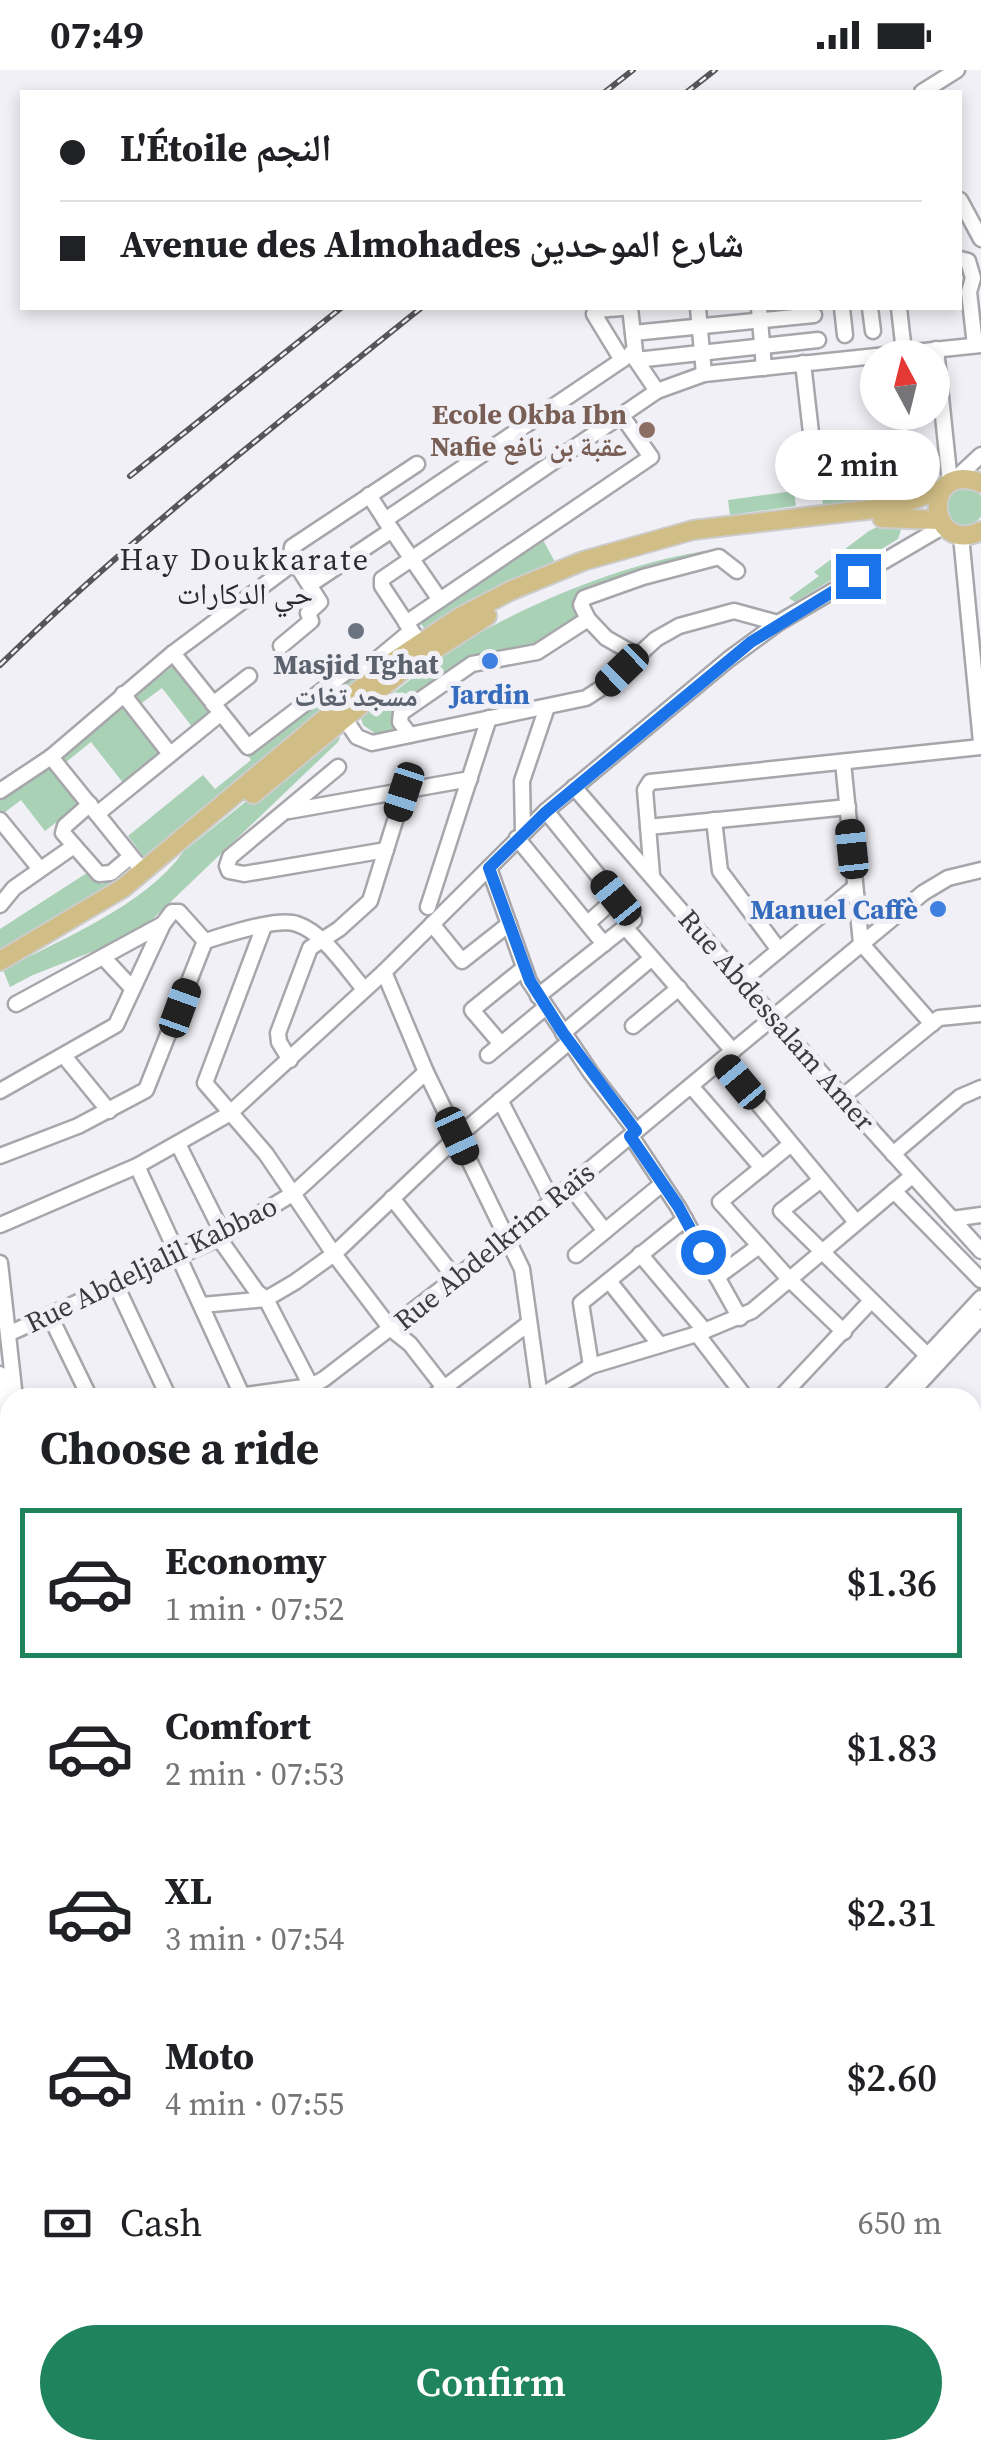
<!DOCTYPE html>
<meta charset="utf-8">
<style>
:root{--surface:#fff;--page:#f2f2f2;--text:#202124;--muted:#757577;--line:#e0e0e0;--accent:#1f845e}
body{margin:0;font-family:"Source Serif 4","Noto Naskh Arabic",serif;background:var(--page);color:var(--text);height:100vh;display:flex;flex-direction:column;font-size:38px;white-space:nowrap}
*{box-sizing:border-box;margin:0}
p{font-size:32px;color:var(--muted)}
.icon{flex:none;width:55px;height:55px;fill:none;stroke:currentColor;stroke-width:2;stroke-linecap:round;stroke-linejoin:round}
.map{position:relative;flex:1;overflow:hidden}
.sheet{position:absolute;left:0px;top:1318px;width:982px;height:1072px;display:flex;flex-direction:column;background:var(--surface);border-radius:30px 30px 0 0;box-shadow:0 5px 15px #0003}
.sheet>*{flex:none}
.banner{position:absolute;left:20px;top:20px;width:942px;height:220px;border-radius:0px;box-shadow:0 5px 15px #0003;display:grid;align-content:center;height:220px;padding:0 40px;background:var(--surface)}
.needle{width:65px;rotate:353deg}
.fabs{position:absolute;left:860px;top:270px;display:grid;gap:20px}
.fabs a{display:grid;place-items:center;width:90px;height:90px;border-radius:50%;background:var(--surface);box-shadow:0 5px 15px #0003;font-size:50px}
.end{position:absolute;width:45px;height:45px;margin:-22px;border:12px solid #1a73e8;background:#fff;box-shadow:0 0 0 5px #fff}
.from{border-radius:50%}
.bubble{position:absolute;height:70px;border-radius:35px;background:var(--surface);box-shadow:0 5px 15px #0003;font-size:32px;font-weight:600;line-height:70px;text-align:center}
.car{position:absolute;width:30px;height:60px;margin:-30px -15px;border-radius:12px;box-shadow:0 0 8px 2px #0007;background:linear-gradient(#222 24%,#8ab4d8 0 40%,#222 0 76%,#8ab4d8 0 86%,#222 0)}
.banner b{display:flex;align-items:center;gap:35px;height:95px;font-size:38px}
.banner b+b{border-top:2px solid var(--line)}
.banner i{width:25px;height:25px;background:var(--text)}
ul{padding:0;list-style:none}
li{display:flex;align-items:center;gap:30px;height:150px;margin:0 20px 15px;padding:0 20px;border:5px solid transparent;border-radius:0px}
li div{flex:1}
li b{display:block;font-size:38px}
li em{font-style:normal;font-weight:600}
li.current{border-color:var(--accent)}
li>.icon{width:90px;height:90px;stroke-width:1.5}
h2{padding:0 40px;font-size:45px;line-height:120px}
.pay{display:flex;align-items:center;gap:25px;height:110px;padding:0 40px;font-size:38px}
.pay p{margin-inline-start:auto}
.action{display:flex;gap:20px;margin-top:auto;padding:20px 40px}
.action a{flex:1;height:115px;border-radius:60px;background:var(--accent);color:#fff;font-size:40px;font-weight:600;line-height:115px;text-align:center}
.status{display:flex;justify-content:space-between;align-items:center;height:70px;padding:0 50px;background:var(--surface);direction:ltr}
.status svg{height:28px;fill:currentColor}
.map>svg:first-child{display:block}
.green{fill:#a9d1b5}
.lines{fill:none;stroke-linecap:round;stroke-linejoin:round}
.minor-casing{stroke:#a6a6ab;stroke-width:19}
.major-casing{stroke:#cccccd;stroke-width:22}
.minor{stroke:#fff;stroke-width:14}
.major{stroke:#d1be86;stroke-width:18}
.rail-casing{stroke:#565659;stroke-width:6}
.rail{stroke:#f0f0f6;stroke-width:2.5;stroke-dasharray:8;stroke-linecap:butt}
.route{stroke:#1a73e8;stroke-width:12}
.education-dot{fill:#8d6e63;stroke:#f0f0f6;stroke-width:4}
.worship-dot{fill:#6b7280;stroke:#f0f0f6;stroke-width:4}
.shop-dot{fill:#3f7fe0;stroke:#f0f0f6;stroke-width:4}
.labels{text-anchor:middle;stroke-width:10;stroke-linejoin:round;paint-order:stroke}
.education-label{font-size:28px;font-weight:bold;fill:#785e54;stroke:#f0f0f6;text-anchor:end}
.worship-label{font-size:28px;font-weight:bold;fill:#5b616d;stroke:#f0f0f6}
.shop-label{font-size:28px;font-weight:bold;fill:#366cbe;stroke:#f0f0f6}
.street-label{font-size:28px;fill:#3b3b3e;stroke:#f0f0f6}
.neighbourhood-label{font-size:30px;letter-spacing:2.5px;fill:#292a2e;stroke:#f0f0f6}
</style>
<div class="status"><b>07:49</b><svg viewBox="0 0 49 12"><path d="M0 12V9h3v3zM5 12V6h3v6zM10 12V3h3v9zM15 12V0h3v12zM26 1h20v11H26zM47 4h2v5h-2z"/></svg></div>
<div class="map">
<svg width="981" height="2389" viewBox="0 0 981 2389">
<rect width="100%" height="100%" fill="#f0f0f6"/>
<!-- green -->
<g class="green">
<path d="M933,377L938,408L905,427L823,435L817,388Z"/>
<circle cx="965" cy="436" r="19"/>
<path d="M794,421L796,436L730,445L728,430Z"/>
<path d="M881,455L896,456L901,460L898,469L795,532L789,528L819,506L814,502L869,461Z"/>
<path d="M542,468L555,492L499,516L426,560L419,552Z"/>
<path d="M716,479L717,483L614,512L574,530L577,549L548,575L472,589L413,633L398,658L376,664L363,655L361,648C395,623 429,592 465,571C542,527 629,492 716,479Z"/>
<path d="M174,595L213,643L193,658L162,618L139,635L133,627Z"/>
<path d="M350,604L358,614L144,787L128,766L203,705L215,719L251,690L248,686Z"/>
<path d="M121,636L160,685L124,714L91,672L65,693L59,685Z"/>
<path d="M334,661L340,668L338,672L137,864L33,905L10,917L3,900C61,869 145,836 184,781Z"/>
<path d="M49,693L80,734L45,761L21,730L0,746V731Z"/>
<path d="M127,798L131,803L0,882V859L90,801L102,814Z"/>
</g>
<g class="lines">
<defs>
<g id="minor">
<path d="M922,22L957,0"/>
<path d="M960,130L981,169"/>
<path d="M960,189L968,191L973,208L969,222L975,275"/>
<path d="M622,238L596,240L594,244L622,290L626,287"/>
<path d="M630,238L636,290L657,321"/>
<path d="M698,238L704,304"/>
<path d="M759,238L764,298"/>
<path d="M842,238L845,265"/>
<path d="M870,238L873,261"/>
<path d="M899,238L904,282"/>
<path d="M633,263L814,245"/>
<path d="M936,279L950,413"/>
<path d="M631,283L636,290L818,270"/>
<path d="M803,293L814,389"/>
<path d="M954,410L981,385"/>
<path d="M369,425L385,450"/>
<path d="M961,466L981,672"/>
<path d="M311,514L392,460"/>
<path d="M440,530L385,450L622,290"/>
<path d="M588,549L581,535L584,528L643,507L719,487L737,501"/>
<path d="M406,553L651,387L622,346"/>
<path d="M419,572L382,516V509L657,321L704,304L981,275"/>
<path d="M281,576L311,551L308,543L320,532L291,486L292,477L417,394"/>
<path d="M173,583L248,677L349,600L363,601L411,561"/>
<path d="M123,624L170,684"/>
<path d="M213,634L249,606"/>
<path d="M345,649L357,667L372,673L586,628L606,615L656,569L679,556L734,541L778,553"/>
<path d="M410,665L400,652L401,643L472,594L537,582L588,549L606,568L636,585"/>
<path d="M51,687L143,801"/>
<path d="M843,692L861,873L932,954"/>
<path d="M338,697L230,787L227,796L229,801L244,804L386,780"/>
<path d="M574,717L842,1027L981,1181"/>
<path d="M0,721L51,687L173,583L295,492"/>
<path d="M90,734L65,756L63,763L99,804L111,803L130,787"/>
<path d="M289,741L470,709"/>
<path d="M97,744L220,644"/>
<path d="M0,750L40,799"/>
<path d="M714,750L720,801L779,880"/>
<path d="M648,757L848,737"/>
<path d="M523,763L522,711L547,637"/>
<path d="M517,768L604,874"/>
<path d="M489,798L529,911L591,1003L636,1061"/>
<path d="M652,805L645,720L650,712L981,677"/>
<path d="M0,835L14,818L74,776"/>
<path d="M428,837L489,648"/>
<path d="M588,853L616,828"/>
<path d="M432,854L462,891L509,854"/>
<path d="M264,856L205,1013L266,1084L334,1184L391,1259L410,1274L452,1328"/>
<path d="M625,857L733,981"/>
<path d="M205,871C226,865 277,847 297,854C324,863 346,898 364,919"/>
<path d="M104,888L131,917"/>
<path d="M384,902L426,1002L522,1199L540,1328"/>
<path d="M743,910L855,817"/>
<path d="M538,926L634,850L546,741"/>
<path d="M16,934L163,854"/>
<path d="M633,956L679,918"/>
<path d="M563,963L652,888"/>
<path d="M501,974L472,940L524,898"/>
<path d="M488,985L546,937"/>
<path d="M64,986L109,1041"/>
<path d="M290,990L279,972L278,963L310,878L339,859L370,831L404,722"/>
<path d="M722,990L856,1152"/>
<path d="M691,1016L762,1098"/>
<path d="M0,1021L116,955L163,854L172,842H179L205,871"/>
<path d="M842,1027L939,948L981,944"/>
<path d="M500,1030L552,1131"/>
<path d="M631,1066L678,1137L740,1248"/>
<path d="M178,1074L218,1154L223,1174L257,1222L266,1229L311,1316L321,1328"/>
<path d="M791,1074L720,1132L790,1210L844,1262"/>
<path d="M893,1084L960,1027L981,1018"/>
<path d="M0,1086L78,1056L146,1020L205,871"/>
<path d="M137,1096L242,1325"/>
<path d="M821,1110L781,1141L927,1285"/>
<path d="M570,1116L605,1161"/>
<path d="M894,1121L981,1210"/>
<path d="M392,1128L456,1209"/>
<path d="M952,1149L981,1145"/>
<path d="M0,1155L137,1096L229,1044L384,902L546,741L729,589L778,553L944,456"/>
<path d="M640,1184L705,1261"/>
<path d="M576,1185L662,1114"/>
<path d="M0,1193L15,1328"/>
<path d="M717,1207L759,1176"/>
<path d="M609,1211L660,1275"/>
<path d="M116,1215L169,1328"/>
<path d="M202,1235L266,1229L295,1212L334,1184L457,1067L569,972"/>
<path d="M50,1246L90,1328"/>
<path d="M8,1264L221,1167L294,1123L426,1002"/>
<path d="M697,1264L746,1328"/>
<path d="M591,1296L581,1233L685,1149"/>
<path d="M0,1304L10,1394"/>
<path d="M223,1328L311,1316L324,1309L506,1169L923,823L948,808L981,800"/>
<path d="M431,1328L529,1253"/>
<path d="M537,1328L591,1296L697,1264L752,1241L912,1106"/>
<path d="M780,1328L870,1232"/>
<path d="M888,1328L981,1228"/>
<path d="M906,1328L981,1247"/>
<path d="M0,1449L10,1447"/>
<path d="M0,1527L10,1533"/>
<path d="M972,1644L978,1686"/>
<path d="M0,1667L10,1672"/>
<path d="M972,1700L981,1706"/>
<path d="M0,1783L10,1790"/>
<path d="M972,1910L981,1901"/>
<path d="M0,2007L10,2006"/>
<path d="M972,2075L981,2082"/>
<path d="M0,2078L10,2077"/>
<path d="M0,2121L10,2120"/>
<path d="M972,2159L981,2148"/>
<path d="M0,2180L10,2179"/>
<path d="M0,2239L10,2238"/>
<path d="M0,2282L10,2281"/>
<path d="M0,2308L9,2389"/>
<path d="M972,2323L981,2327"/>
<path d="M122,2380L125,2389"/>
<path d="M505,2380L573,2389"/>
<path d="M292,2389L351,2380"/>
</g>
<g id="major">
<path d="M981,413C920,389 927,487 981,461"/>
<path d="M882,448L940,450"/>
<path d="M253,724L403,600L487,546"/>
<path d="M0,891L123,818L394,591L460,547L510,521L583,491L693,460L892,437L943,419"/>
<path d="M972,2258L981,2248"/>
<path d="M972,2280L981,2269"/>
<path d="M861,2389L869,2380"/>
<path d="M881,2389L889,2380"/>
</g>
</defs>
<!-- minor casing -->
<use href="#minor" class="minor-casing"/>
<!-- major casing -->
<use href="#major" class="major-casing"/>
<!-- minor -->
<use href="#minor" class="minor"/>
<!-- major -->
<use href="#major" class="major"/>
<defs>
<g id="rail">
<path d="M605,22L633,0"/>
<path d="M687,22L715,0"/>
<path d="M130,406L341,238"/>
<path d="M0,595C131,467 278,353 421,238"/>
</g>
</defs>
<!-- rail casing -->
<use href="#rail" class="rail-casing"/>
<!-- rail -->
<use href="#rail" class="rail"/>
</g>
<g class="lines">
<!-- route -->
<path class="route" d="M703,1182L678,1136L630,1066L636,1061L563,963L530,911L489,798L546,742L751,572L858,506"/>
</g>
<!-- markers -->
<circle class="education-dot" cx="647" cy="360" r="10"/>
<circle class="worship-dot" cx="356" cy="561" r="10"/>
<g class="shop-dot">
<circle cx="490" cy="591" r="10"/>
<circle cx="938" cy="839" r="10"/>
</g>
<g class="labels">
<!-- education labels -->
<g class="education-label">
<text x="627" y="354">Ecole Okba Ibn<tspan x="627" dy="32">Nafie عقبة بن نافع</tspan></text>
</g>
<!-- worship labels -->
<g class="worship-label">
<text x="356" y="604">Masjid Tghat<tspan x="356" dy="32">مسجد تغات</tspan></text>
</g>
<!-- shop labels -->
<g class="shop-label">
<text x="490" y="634">Jardin</text>
<text x="918" y="849" text-anchor="end">Manuel Caffè</text>
</g>
<!-- street labels -->
<g class="street-label">
<text transform="translate(777 950) rotate(49)" y="10">Rue Abdessalam Amer</text>
<text transform="translate(494 1176) rotate(-39)" y="10">Rue Abdelkrim Raïs</text>
<text transform="translate(151 1194) rotate(-26)" y="10">Rue Abdeljalil Kabbao</text>
</g>
<!-- neighbourhood labels -->
<g class="neighbourhood-label">
<text x="245" y="500">Hay Doukkarate<tspan x="245" dy="34">حي الدكارات</tspan></text>
</g>
</g>
</svg>
<div class="fabs">
<a><svg class="needle" viewBox="-14 -14 28 28"><path d="M0-13l5 13h-10z" fill="#e53935"/><path d="M0 13l5-13h-10z" fill="#757577"/></svg></a>
</div>
<i class="end from" style="left:703px;top:1182px"></i>
<i class="end" style="left:858px;top:506px"></i>
<div class="bubble" style="left:775px;top:360px;width:165px">2 min</div>
<i class="car" style="left:622px;top:600px;rotate:226deg"></i>
<i class="car" style="left:404px;top:722px;rotate:198deg"></i>
<i class="car" style="left:852px;top:779px;rotate:354deg"></i>
<i class="car" style="left:616px;top:828px;rotate:321deg"></i>
<i class="car" style="left:180px;top:938px;rotate:20deg"></i>
<i class="car" style="left:740px;top:1012px;rotate:320deg"></i>
<i class="car" style="left:457px;top:1066px;rotate:155deg"></i>
<div class="banner">
<b><i class="from"></i>L'Étoile النجم</b>
<b><i></i>Avenue des Almohades شارع الموحدين</b>
</div>
<section class="sheet">
<h2>Choose a ride</h2>
<ul>
<li class="current"><svg class="icon" aria-label="car" viewBox="0 0 24 24"><path d="M5 17H2v-5l4-1 3-4h7l3 4 3 1v5h-3M9 17h6M6 11h13"/><circle cx="7" cy="17" r="2"/><circle cx="17" cy="17" r="2"/></svg><div><b>Economy</b><p>1 min · 07:52</p></div><em>$1.36</em></li>
<li><svg class="icon" aria-label="car" viewBox="0 0 24 24"><path d="M5 17H2v-5l4-1 3-4h7l3 4 3 1v5h-3M9 17h6M6 11h13"/><circle cx="7" cy="17" r="2"/><circle cx="17" cy="17" r="2"/></svg><div><b>Comfort</b><p>2 min · 07:53</p></div><em>$1.83</em></li>
<li><svg class="icon" aria-label="car" viewBox="0 0 24 24"><path d="M5 17H2v-5l4-1 3-4h7l3 4 3 1v5h-3M9 17h6M6 11h13"/><circle cx="7" cy="17" r="2"/><circle cx="17" cy="17" r="2"/></svg><div><b>XL</b><p>3 min · 07:54</p></div><em>$2.31</em></li>
<li><svg class="icon" aria-label="car" viewBox="0 0 24 24"><path d="M5 17H2v-5l4-1 3-4h7l3 4 3 1v5h-3M9 17h6M6 11h13"/><circle cx="7" cy="17" r="2"/><circle cx="17" cy="17" r="2"/></svg><div><b>Moto</b><p>4 min · 07:55</p></div><em>$2.60</em></li>
</ul>
<div class="pay"><svg class="icon" aria-label="cash" viewBox="0 0 24 24"><path d="M3 7h18v10H3z"/><circle cx="12" cy="12" r="2"/></svg>Cash<p>650 m</p></div>
<div class="action"><a>Confirm</a></div>
</section>
</div>
